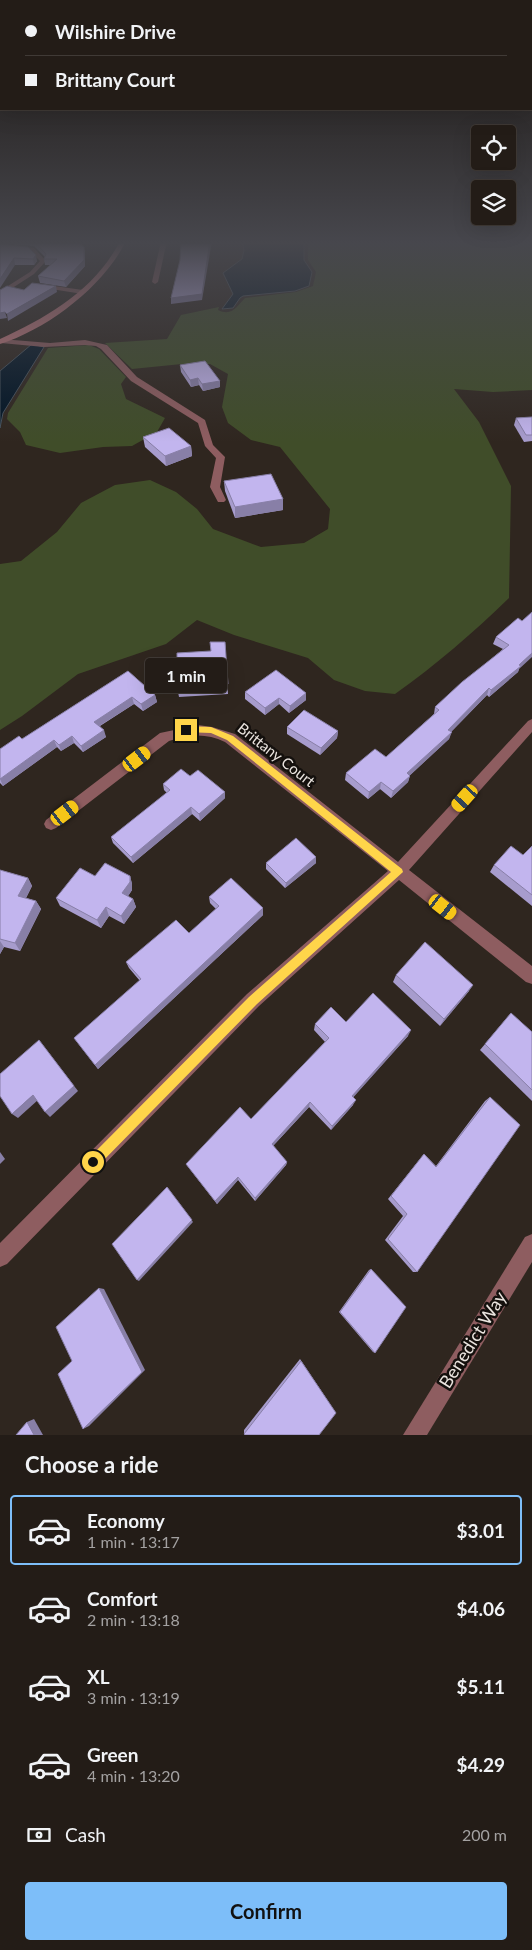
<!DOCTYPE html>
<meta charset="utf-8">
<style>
:root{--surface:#231c17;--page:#2f2924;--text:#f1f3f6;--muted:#a3a1a1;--line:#403a36;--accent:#7dbef9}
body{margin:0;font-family:Lato,sans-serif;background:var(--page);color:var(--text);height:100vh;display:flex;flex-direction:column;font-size:19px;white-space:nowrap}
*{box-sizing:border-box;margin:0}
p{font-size:16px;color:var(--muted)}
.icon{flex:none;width:28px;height:28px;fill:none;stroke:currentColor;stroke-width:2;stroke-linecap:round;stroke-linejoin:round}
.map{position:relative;height:1435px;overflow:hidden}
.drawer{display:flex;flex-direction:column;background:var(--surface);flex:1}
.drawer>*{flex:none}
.guide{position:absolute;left:0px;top:0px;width:532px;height:110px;box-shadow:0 5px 20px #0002,0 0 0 1px var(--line);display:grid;align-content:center;height:110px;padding:0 25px;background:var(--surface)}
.tools{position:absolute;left:471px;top:125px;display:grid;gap:10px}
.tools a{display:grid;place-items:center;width:45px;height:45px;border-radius:5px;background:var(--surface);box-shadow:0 5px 20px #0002,0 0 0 1px var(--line);font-size:25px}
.end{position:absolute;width:22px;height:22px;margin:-11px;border:6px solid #ffd54a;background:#111;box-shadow:0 0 0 2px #111}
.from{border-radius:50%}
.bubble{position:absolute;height:35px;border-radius:5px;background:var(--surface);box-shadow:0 5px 20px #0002,0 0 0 1px var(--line);font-size:16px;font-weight:700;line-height:35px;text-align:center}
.car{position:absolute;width:15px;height:30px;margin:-15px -8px;border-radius:6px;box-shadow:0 0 4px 1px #0007;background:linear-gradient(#f5c518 24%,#345 0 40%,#f5c518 0 76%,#345 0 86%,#f5c518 0)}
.guide b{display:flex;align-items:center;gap:18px;height:48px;font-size:19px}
.guide b+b{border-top:1px solid var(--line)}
.guide i{width:12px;height:12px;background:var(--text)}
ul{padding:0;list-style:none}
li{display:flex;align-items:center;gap:15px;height:70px;margin:0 10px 8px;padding:0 15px;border:2px solid transparent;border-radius:5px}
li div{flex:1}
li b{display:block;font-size:19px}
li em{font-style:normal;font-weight:700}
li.active{border-color:var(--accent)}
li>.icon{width:45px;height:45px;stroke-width:1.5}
h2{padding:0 25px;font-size:22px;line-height:60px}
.pay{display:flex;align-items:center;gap:12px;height:55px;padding:0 25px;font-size:19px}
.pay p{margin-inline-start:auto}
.primary-button{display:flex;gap:10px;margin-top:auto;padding:10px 25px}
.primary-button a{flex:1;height:58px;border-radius:5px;background:var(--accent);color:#111;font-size:20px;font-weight:700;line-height:58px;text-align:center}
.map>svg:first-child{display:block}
.green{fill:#404d29}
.water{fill:#001425;stroke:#46525d}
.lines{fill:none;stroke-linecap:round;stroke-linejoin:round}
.street{fill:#8e5d60;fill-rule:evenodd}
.secondary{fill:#c77a7f;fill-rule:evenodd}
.wall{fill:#a79ccd}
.shaded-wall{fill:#887fa7}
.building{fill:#c2b5ee;stroke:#887fa7}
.route{fill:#ffd54a}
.labels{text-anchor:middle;stroke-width:5;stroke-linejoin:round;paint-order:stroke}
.street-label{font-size:15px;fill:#eae4df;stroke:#14100d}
.near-street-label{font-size:18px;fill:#eae4df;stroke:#14100d}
</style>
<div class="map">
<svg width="532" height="1435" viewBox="0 0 532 1435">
<rect width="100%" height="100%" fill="#2f261f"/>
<!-- green -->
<g class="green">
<path d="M308,241H532V390L493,392L454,389L479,422L511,486L509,598C473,633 436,665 395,694L365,691L334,680L308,658L234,635L197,620L166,644L78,674L22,716L0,730V564L21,561L57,532L81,503L115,485L150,480L176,492L197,509L213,529L261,547L304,543L328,529L330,509L280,447L251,440L228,423L222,407L228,374L210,364H182L132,369L105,343L167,339L181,315L219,307L218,310C232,317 237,306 245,298L296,292L313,286L316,272L308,260Z"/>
<path d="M89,345L99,349L126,377L121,384L126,399L165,418L157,432L132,446L103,447L60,453L26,445L20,432L7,419L8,413L48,348Z"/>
</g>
<!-- water -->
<g class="water">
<path d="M242,241H304V260L312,272L309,286L295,291L243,296L240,298L233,308L222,309L233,294L223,273L242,259L244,250Z"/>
<path d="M32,344L44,347L3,413L0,428V371Z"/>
</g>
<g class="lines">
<!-- street -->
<g class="street">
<path d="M161,241H167L158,282L155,284L152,282Z"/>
<path d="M0,244L34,248L46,261L34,274L0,296V291L30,272L40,261L30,251L0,248Z"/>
<path d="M40,284L83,290L86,292L83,294L38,287V285Z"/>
<path d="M1,339L50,343L85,340L107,345L137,377L205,420L213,445L225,457L220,487L226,500L224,502H218L210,487L216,458L205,446L198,423L131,381L101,349L96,346L85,345L44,347L1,343Z"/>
<path d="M532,719V732L409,870L532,966V984L526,982L399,880L259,1006L7,1264L0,1267V1243L247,994L388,871L225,742C206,733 190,734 169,741L56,828L51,830L46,828L44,824L46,820L160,733L198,725L212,727L235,734L398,862L528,721Z"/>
<path d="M532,1234V1262L427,1435H403L525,1237Z"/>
</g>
<!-- secondary -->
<path class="secondary" d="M120,241H126C104,286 48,329 0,344V339C48,317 95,290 120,241Z"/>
</g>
<!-- wall -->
<g class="wall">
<path d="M0,241H77L84,247L85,253V266L66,287L40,283L38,276L51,265H45L44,259L45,257L34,246L0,243Z"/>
<path d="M0,244L28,247L37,261L34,265H15Z"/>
<path d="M180,365L220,381V387L203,391L199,385L191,387L181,372Z"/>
<path d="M532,417V441L524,442L514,425L516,418Z"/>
<path d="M143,437L191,446L192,456L166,466L145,447Z"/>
<path d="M224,481L283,499V510L235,518L225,491Z"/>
<path d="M518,618L519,669L518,672L489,697L487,695L451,732L449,739L410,775L408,782L391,798L380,789L368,799L345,780L346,773L386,757L434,714L435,707L503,649L493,644L496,637Z"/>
<path d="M225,642L228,694L179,697L177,687L211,651Z"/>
<path d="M128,671L155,695L157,702L143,711L134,704L100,726L106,737L83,752L74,743L61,751L57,747L3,786L0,783V749L22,739Z"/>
<path d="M245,692L306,693V700L289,713L279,704L265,715L245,699Z"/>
<path d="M287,727L338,731L337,738L320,755L287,734Z"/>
<path d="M190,776L225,798L200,821L192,814L133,863L113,843L111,837L167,793L164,790L163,784Z"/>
<path d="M532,846V906L490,872L494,865L523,855Z"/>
<path d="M316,857V863L285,888L266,869V863Z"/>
<path d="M0,870L28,878L32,886L26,898L36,901L41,909L20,951L4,947L0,954Z"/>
<path d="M95,876H130L132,884V890L128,896L133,899L136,907L124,924L109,916L101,928L60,906L56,898Z"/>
<path d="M209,897L263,915L98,1069L74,1038L140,981L129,968L126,962L189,933L216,909L210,903Z"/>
<path d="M396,975L469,991L440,1026L393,982Z"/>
<path d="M511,1013L532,1032V1101L480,1050Z"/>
<path d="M346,1022L408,1036L353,1097V1105L331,1130L309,1107L273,1146L287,1162L286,1165L255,1201L238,1180L217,1204L186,1164L251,1119L325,1042L314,1030L315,1024Z"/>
<path d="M490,1097L417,1272H413L385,1240L403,1216L388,1199L424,1154L436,1166L485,1101Z"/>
<path d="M371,1269L375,1353L373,1352L339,1312L369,1270Z"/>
<path d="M300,1359L336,1413L244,1434V1430Z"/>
</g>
<!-- shaded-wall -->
<g class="shaded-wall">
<path d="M210,241H212L202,300L171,304V298Z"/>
<path d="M84,247L85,253V266L66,287L64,281Z"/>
<path d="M36,255L37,261L34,265L33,259Z"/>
<path d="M14,258L15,265L0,288V279Z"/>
<path d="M56,286L57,292L8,321L7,314Z"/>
<path d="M5,312L7,318L0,319V313Z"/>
<path d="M198,378L199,385L191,387L190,380Z"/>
<path d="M220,381V387L203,391L202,384Z"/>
<path d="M191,446L192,456L166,466L165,456Z"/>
<path d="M283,499V510L235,518V507Z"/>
<path d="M532,653V657L519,669L518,672L489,697L491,690Z"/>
<path d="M489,688L487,695L446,737L448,730Z"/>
<path d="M306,693V700L289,713L290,706Z"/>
<path d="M155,695L157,702L143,711L141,704Z"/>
<path d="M132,697L134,704L96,728L94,722Z"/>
<path d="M279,698V704L265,715V708Z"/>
<path d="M104,730L106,737L83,752L81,746Z"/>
<path d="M338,731L337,738L320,755L321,748Z"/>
<path d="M452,732L449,739L405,780L407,773Z"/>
<path d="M72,736L74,743L61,751L59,745Z"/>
<path d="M54,740L57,747L3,786L0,779Z"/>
<path d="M410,776L408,782L391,798L393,791Z"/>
<path d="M381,782L380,789L368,799L369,792Z"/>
<path d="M225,792V798L200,821L199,814Z"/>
<path d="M191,807L192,814L133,863L131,857Z"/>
<path d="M316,857V863L285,888L286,883Z"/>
<path d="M130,876L132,884V890L125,901L122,893Z"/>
<path d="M28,878L32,886L23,904L18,896Z"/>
<path d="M133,899L136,907L124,924L121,916Z"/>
<path d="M36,901L41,909L20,951L15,943Z"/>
<path d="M106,907L109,916L101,928L97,920Z"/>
<path d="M263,908V915L98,1069L95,1065Z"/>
<path d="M0,941L4,947L0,954Z"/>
<path d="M473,985L469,991L440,1026L444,1019Z"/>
<path d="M411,1030L408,1036L350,1101L352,1096Z"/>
<path d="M39,1040L78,1091L50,1117L45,1112Z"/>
<path d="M33,1095L38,1100L18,1118L12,1114Z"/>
<path d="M356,1100L353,1105L331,1130L332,1126Z"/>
<path d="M310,1102L309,1107L271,1148L272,1144Z"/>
<path d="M0,1152L5,1159L0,1164Z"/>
<path d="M287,1162L286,1165L255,1201V1198Z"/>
<path d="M238,1177V1180L217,1204L215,1201Z"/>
<path d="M167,1187L193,1222L139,1281L137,1280Z"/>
<path d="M99,1288L104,1289L145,1370L89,1426L83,1429Z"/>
<path d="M34,1419L43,1435H34L27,1422Z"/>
</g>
<!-- building -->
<g class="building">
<path d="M34,241H77L84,247V260L64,281L38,276L57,259H44L46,254Z"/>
<path d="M181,241H210L202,294L171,298L180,260Z"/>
<path d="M0,244L28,247L36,255L33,259L14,258L0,279Z"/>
<path d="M32,283L56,286L7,314L5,312L0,313V290L7,286L24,290Z"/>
<path d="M205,361L220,381L202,384L198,378L190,380L180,365Z"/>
<path d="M532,417V435H526L516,418Z"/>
<path d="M169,428L191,446L165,456L143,437Z"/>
<path d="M271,474L283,499L235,507L224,481Z"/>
<path d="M532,612V653L519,665L521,666L491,690L489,688L448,730L452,732L407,773L410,776L393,791L381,782L369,792L346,773L375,749L386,757L439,710L435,707L462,682L509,645L496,637L518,618L522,621Z"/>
<path d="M210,642H225L228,684L177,687V653L211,651Z"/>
<path d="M276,670L306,693L290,706L279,698L265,708L245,692Z"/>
<path d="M128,671L155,695L141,704L132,697L94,722L104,730L81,746L72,736L59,745L54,740L0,779V749L19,736L22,739Z"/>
<path d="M304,710L338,731L321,748L287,727Z"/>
<path d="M181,769L190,776L198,770L225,792L199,814L191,807L131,857L111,837L170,790L163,784Z"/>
<path d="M296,838L316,857L286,883L266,863Z"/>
<path d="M511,846L523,855L532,846V895L494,865Z"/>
<path d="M105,863L130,876V882L122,893L133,899L121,916L106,907L97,920L56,898L80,868L95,876Z"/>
<path d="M0,870L28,878L18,896L36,901L15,943L0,939Z"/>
<path d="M231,878L263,908L95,1065L74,1038L141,979L126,962L176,920L189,933L219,906L209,897Z"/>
<path d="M425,942L473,985L444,1019L396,975Z"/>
<path d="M373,993L411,1030L352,1096L356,1100L332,1126L310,1102L272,1144L287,1162L255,1198L238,1177L215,1201L186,1164L240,1107L251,1119L329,1038L315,1024L331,1007L346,1022Z"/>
<path d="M511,1013L532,1032V1090L485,1044Z"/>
<path d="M39,1040L74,1086L45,1112L33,1095L12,1114L0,1096V1074Z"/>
<path d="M490,1097L520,1125L417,1272L388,1239L407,1214L391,1196L424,1154L436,1167Z"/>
<path d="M167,1187L192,1220L137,1280L112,1244Z"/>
<path d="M371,1269L406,1307L375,1353L340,1312Z"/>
<path d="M99,1288L142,1372L83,1429L58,1374L72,1361L56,1327Z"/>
<path d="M301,1361L336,1413L319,1435H245L244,1434Z"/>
<path d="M27,1422L34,1435H16Z"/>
</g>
<!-- sky -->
<linearGradient id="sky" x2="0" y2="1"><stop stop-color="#1a1511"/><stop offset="0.55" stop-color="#47474d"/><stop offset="1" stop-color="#47474d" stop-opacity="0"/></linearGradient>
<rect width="532" height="442" fill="url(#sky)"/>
<!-- route -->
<path class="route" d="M186,726L211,727L233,736L402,869L403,872L257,1004L97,1167L93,1168L89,1167L87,1162L89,1158L249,997L391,872L227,740L211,733L184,732L182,730Z"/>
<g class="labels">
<!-- street labels -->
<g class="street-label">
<text transform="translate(276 755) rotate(38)" y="5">Brittany Court</text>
</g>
<!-- near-street labels -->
<g class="near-street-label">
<text transform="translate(473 1340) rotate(-58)" y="6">Benedict Way</text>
</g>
</g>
</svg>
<div class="tools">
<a><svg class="icon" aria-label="locate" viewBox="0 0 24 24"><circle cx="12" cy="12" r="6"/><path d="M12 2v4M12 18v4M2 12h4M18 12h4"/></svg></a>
<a><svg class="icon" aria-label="layers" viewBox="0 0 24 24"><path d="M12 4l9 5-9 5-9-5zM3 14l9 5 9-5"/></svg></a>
</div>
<i class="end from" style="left:93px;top:1162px"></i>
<i class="end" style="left:186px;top:730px"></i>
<div class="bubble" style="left:145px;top:658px;width:82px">1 min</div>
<i class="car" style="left:137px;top:759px;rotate:53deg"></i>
<i class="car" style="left:465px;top:798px;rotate:222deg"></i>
<i class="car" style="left:65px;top:813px;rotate:53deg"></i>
<i class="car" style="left:443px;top:907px;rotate:128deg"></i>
<div class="guide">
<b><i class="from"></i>Wilshire Drive</b>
<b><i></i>Brittany Court</b>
</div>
</div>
<section class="drawer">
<h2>Choose a ride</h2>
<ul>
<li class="active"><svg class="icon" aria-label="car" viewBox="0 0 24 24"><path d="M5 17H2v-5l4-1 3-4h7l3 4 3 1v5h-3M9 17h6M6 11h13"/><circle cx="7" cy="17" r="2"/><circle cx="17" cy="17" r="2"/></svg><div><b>Economy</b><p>1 min · 13:17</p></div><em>$3.01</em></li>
<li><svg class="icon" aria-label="car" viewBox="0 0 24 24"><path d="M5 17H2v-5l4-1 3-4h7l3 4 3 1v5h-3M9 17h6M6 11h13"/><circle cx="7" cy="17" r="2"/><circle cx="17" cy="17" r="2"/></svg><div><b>Comfort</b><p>2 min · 13:18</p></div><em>$4.06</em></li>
<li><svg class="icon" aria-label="car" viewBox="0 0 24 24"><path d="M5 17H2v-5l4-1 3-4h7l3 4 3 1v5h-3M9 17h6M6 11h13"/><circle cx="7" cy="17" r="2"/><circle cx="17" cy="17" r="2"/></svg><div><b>XL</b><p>3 min · 13:19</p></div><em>$5.11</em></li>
<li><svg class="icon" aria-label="car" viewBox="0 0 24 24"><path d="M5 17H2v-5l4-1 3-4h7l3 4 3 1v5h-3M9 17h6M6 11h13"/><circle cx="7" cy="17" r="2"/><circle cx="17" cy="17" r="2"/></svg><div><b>Green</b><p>4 min · 13:20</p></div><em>$4.29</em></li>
</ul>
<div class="pay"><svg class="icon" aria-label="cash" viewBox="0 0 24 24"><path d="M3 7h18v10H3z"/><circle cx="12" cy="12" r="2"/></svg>Cash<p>200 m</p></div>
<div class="primary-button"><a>Confirm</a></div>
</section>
